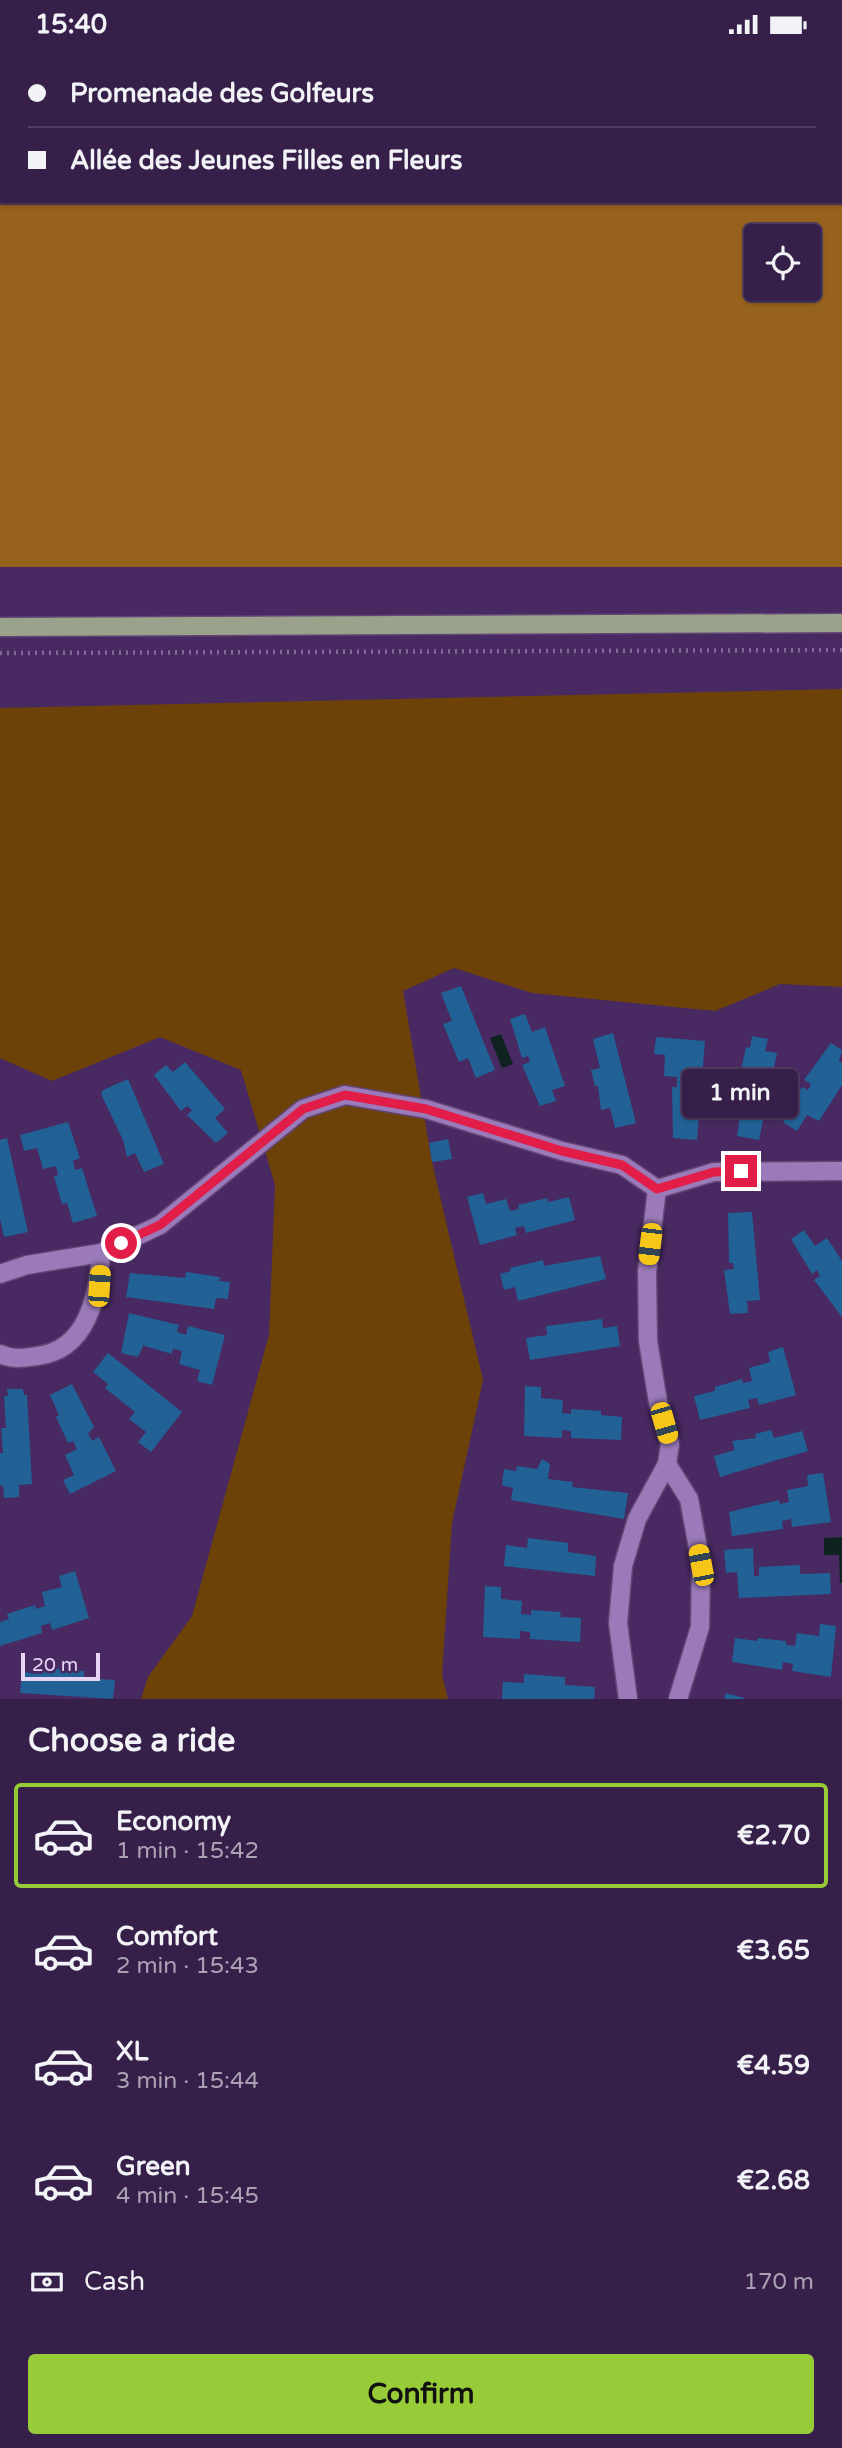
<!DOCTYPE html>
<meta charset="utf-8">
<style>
:root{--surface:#361f49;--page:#3d2750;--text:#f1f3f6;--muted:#aaa2b4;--line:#503d61;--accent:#97cc38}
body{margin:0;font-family:"Varela Round",sans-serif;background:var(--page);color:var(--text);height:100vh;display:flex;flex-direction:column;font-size:26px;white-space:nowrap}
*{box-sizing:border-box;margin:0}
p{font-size:23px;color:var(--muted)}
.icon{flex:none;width:38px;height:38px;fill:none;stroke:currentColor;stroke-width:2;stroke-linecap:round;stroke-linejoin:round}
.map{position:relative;height:1650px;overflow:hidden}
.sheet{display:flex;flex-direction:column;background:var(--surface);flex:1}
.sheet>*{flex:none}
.top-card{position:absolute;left:0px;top:0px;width:844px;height:154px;box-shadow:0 2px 5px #0004,0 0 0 2px var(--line);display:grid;align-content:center;height:154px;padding:0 28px;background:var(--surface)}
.fabs{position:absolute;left:744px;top:175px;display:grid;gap:14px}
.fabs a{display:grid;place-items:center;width:77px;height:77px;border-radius:7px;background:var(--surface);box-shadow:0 2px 5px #0004,0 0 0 2px var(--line);font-size:35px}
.scale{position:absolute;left:21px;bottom:18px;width:79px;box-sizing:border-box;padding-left:7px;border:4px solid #e6d5f7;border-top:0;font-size:19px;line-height:24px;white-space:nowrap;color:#e6d5f7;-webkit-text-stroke:5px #482961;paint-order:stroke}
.end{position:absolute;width:32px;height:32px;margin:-16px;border:9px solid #e11d48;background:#fff;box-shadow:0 0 0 4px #fff}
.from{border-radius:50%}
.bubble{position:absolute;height:49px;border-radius:7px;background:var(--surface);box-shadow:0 2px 5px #0004,0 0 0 2px var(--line);font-size:23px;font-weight:700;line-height:49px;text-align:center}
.car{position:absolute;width:21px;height:42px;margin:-21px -10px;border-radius:9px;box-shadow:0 0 5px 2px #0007;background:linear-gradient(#f5c518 24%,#345 0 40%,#f5c518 0 76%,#345 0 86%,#f5c518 0)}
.top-card b{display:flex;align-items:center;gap:24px;height:66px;font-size:26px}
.top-card b+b{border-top:2px solid var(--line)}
.top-card i{width:18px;height:18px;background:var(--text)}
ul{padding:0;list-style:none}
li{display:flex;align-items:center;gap:21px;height:105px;margin:0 14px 10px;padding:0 14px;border:4px solid transparent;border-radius:7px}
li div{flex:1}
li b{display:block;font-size:26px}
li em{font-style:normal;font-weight:700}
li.on{border-color:var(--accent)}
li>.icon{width:63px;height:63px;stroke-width:1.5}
h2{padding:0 28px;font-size:32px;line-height:84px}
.pay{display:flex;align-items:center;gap:18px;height:77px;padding:0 28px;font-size:26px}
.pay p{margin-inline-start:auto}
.cta{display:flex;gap:14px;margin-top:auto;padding:14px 28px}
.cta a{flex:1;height:80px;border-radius:7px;background:var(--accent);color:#111;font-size:28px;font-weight:700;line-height:80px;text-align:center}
.status{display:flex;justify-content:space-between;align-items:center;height:49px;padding:0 35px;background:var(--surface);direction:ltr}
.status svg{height:19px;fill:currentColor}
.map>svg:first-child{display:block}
.green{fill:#6c4209}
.forest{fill:#97611e;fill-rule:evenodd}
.water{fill:#0e2220}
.building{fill:#216195}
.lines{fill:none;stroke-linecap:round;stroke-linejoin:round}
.minor-casing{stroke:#624676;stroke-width:21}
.major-casing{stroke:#624676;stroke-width:21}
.path{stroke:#836999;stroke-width:4.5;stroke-dasharray:2 5;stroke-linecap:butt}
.minor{stroke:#9a7ab9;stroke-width:18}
.major{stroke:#9ba28b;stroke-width:18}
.route{stroke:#e11d48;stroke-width:9}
</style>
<div class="status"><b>15:40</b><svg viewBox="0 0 49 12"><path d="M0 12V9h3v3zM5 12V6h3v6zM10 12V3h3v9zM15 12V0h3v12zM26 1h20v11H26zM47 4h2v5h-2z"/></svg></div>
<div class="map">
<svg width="842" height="1650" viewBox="0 0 842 1650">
<rect width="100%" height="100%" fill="#482961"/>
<!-- green -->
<path class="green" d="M842,640V938L780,935L715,962L532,944L454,919L403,942L432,1113L483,1331L452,1474L442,1626L448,1650H141L148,1628L192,1567L269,1286L275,1136L241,1021L160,988L52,1032L0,1009V659Z"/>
<!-- forest -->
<path class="forest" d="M0,0H842V518H0ZM2,2H842V152H2ZM756,187H808V240H756Z"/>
<!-- water -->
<g class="water">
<path d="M501,985L513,1015L502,1019L490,989Z"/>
<path d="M842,1488V1534H840L839,1506H824V1489Z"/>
</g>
<!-- building -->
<g class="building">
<path d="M461,937L495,1021L476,1029L468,1009L459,1013L443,975L452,972L441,944Z"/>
<path d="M525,965L532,983L545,978L565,1037L552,1041L556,1052L540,1057L522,1016L530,1013L528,1007L522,1009L510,970Z"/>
<path d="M613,984L636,1074L615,1079L610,1059L601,1061L598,1037H595L591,1021L600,1019L593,990Z"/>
<path d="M752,987L768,990L765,1002L777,1004L759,1091L737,1087L744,1038L748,1039L749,1032L739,1030L746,998L750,999Z"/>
<path d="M656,988L705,992L702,1030H697L696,1039L701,1040L697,1091L673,1089L672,1038H677V1028L664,1027L665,1006L654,1005Z"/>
<path d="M831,994L842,1001L839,1012L842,1014V1036L819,1072L807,1066L797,1082L783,1073L802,1038L808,1041L811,1035L804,1031Z"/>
<path d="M185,1013L225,1060L215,1069L228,1084L216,1094L187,1066L192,1061L187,1057L181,1062L154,1026L166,1016L173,1023Z"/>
<path d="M128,1030L164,1115L144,1123L135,1104L127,1108L123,1091L101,1045L103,1041Z"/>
<path d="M68,1073L80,1109L73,1112L75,1121L82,1119L97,1167L73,1174L67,1154L62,1155L54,1127L58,1126L56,1117L43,1120L37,1099L24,1102L20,1086Z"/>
<path d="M7,1089L28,1183L4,1188L0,1170V1091Z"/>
<path d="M448,1090L452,1110L432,1113L429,1094Z"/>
<path d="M483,1144L486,1155L506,1150L510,1162L519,1160L518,1156L547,1149L548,1153L569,1148L575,1171L526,1184L524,1177L515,1179L517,1186L480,1196L467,1148Z"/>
<path d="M752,1163L760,1251L747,1252L748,1264L730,1265L724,1221L734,1220L733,1214H729L728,1164Z"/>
<path d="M804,1181L815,1197L827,1189L842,1212V1268L814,1231L820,1227L817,1221L812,1225L791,1190Z"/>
<path d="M600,1207L606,1230L518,1252L515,1238L504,1241L500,1225L511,1222L510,1219L543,1211L544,1217Z"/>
<path d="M186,1223L220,1228L219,1232L230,1233L228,1250L216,1249L214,1260L126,1248L130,1224L185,1229Z"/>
<path d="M129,1264L179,1276L177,1283L186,1286L188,1277L225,1286L212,1336L197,1332L200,1321L179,1315L182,1302L173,1300L172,1305L144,1297L145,1293L138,1308L121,1304Z"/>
<path d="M602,1270L603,1279L617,1277L620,1297L530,1311L526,1289L547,1286L546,1277Z"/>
<path d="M783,1298L796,1346L759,1356L757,1349L748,1351L750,1359L700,1371L694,1347L715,1342V1338L742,1330L743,1334L752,1332L749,1319L770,1313L768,1303Z"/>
<path d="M108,1304L182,1363L151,1403L138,1393L146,1383L129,1370L135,1363L105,1339L108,1335L93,1323Z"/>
<path d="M72,1335L94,1378L88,1384L92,1392L99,1388L116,1422L70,1445L63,1431L74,1426L65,1406L77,1400L73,1392L68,1394L56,1368L59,1366L50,1346Z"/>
<path d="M525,1337L541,1338V1349L563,1351L562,1364L571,1365V1360L601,1362V1366L622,1368L621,1391L571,1389V1382L562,1381V1389L524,1387Z"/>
<path d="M7,1340H23L24,1346H27L32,1435L19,1436V1448L4,1449L3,1436L0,1437V1404H3L1,1379H6L4,1347H8Z"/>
<path d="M771,1381L774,1389L802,1382L808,1402L720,1428L714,1407L735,1401L732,1392L756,1389L755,1385Z"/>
<path d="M542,1410L550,1415L548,1430L573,1433L572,1438L628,1444L624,1470L511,1451L513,1439L502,1436L504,1420L516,1422L517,1417L537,1420Z"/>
<path d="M823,1424L831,1473L792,1478L791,1470L782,1472L783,1480L732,1487L729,1463L779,1451L780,1455L789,1453L787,1441L808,1437L807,1426Z"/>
<path d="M528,1489L568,1494V1503L596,1507L595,1527L504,1517L506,1496L527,1499Z"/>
<path d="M753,1499L754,1527H759V1518L800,1516V1525L830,1524L831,1545L739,1549L737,1523L726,1524L724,1501Z"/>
<path d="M75,1522L89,1569L52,1581L50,1574L41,1577L42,1584L0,1597V1573L9,1570L7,1565L35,1556L36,1560L45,1557L42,1543L62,1538L59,1527Z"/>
<path d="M485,1537L501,1538V1550L522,1552L521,1565L531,1566V1561L561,1563L560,1568L581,1569L580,1593L530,1590V1583L520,1582V1590L483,1588Z"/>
<path d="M820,1575L836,1577L831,1628L792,1622L793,1615L783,1613L782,1621L732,1613L735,1589L757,1592L758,1589L786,1592V1596L795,1597L797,1584L819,1587Z"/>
<path d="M43,1618L84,1622V1629L115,1631L113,1650L20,1644L22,1623L42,1625Z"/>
<path d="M524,1625L565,1628V1636L595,1638L594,1650H502L503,1633L524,1634Z"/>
<path d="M726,1644L744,1649V1650H724Z"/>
</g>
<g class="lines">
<defs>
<g id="minor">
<path d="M657,1140L714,1123L842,1122"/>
<path d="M0,1225L27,1216L101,1204L160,1176L303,1060L345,1046L426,1060L562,1102L622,1116L657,1140"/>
<path d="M0,1305C13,1311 23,1309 37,1307C88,1301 98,1246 101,1204"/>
<path d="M667,1415L689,1450L701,1515L700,1578L678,1650"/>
<path d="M628,1650L618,1574L623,1517L637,1470L667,1415L670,1395L658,1353L648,1292L647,1223L657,1140"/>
</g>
<path id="major" d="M0,578L842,574"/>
</defs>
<!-- minor casing -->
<use href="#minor" class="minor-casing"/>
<!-- major casing -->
<use href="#major" class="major-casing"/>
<!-- path -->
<path class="path" d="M0,604L842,601"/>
<!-- minor -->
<use href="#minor" class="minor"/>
<!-- major -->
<use href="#major" class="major"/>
</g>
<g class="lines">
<!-- route -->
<path class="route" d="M121,1194L160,1176L303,1060L345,1046L426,1060L562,1102L622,1116L657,1140L714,1123L741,1122"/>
</g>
</svg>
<div class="fabs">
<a><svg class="icon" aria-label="locate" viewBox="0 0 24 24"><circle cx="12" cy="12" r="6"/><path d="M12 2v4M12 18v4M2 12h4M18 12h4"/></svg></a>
</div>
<div class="scale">20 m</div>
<i class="end from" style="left:121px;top:1194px"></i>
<i class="end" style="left:741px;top:1122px"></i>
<div class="bubble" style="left:682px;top:1020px;width:116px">1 min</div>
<i class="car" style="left:650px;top:1195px;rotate:187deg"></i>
<i class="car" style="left:99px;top:1237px;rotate:4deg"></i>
<i class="car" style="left:664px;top:1374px;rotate:164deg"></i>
<i class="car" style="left:701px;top:1516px;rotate:349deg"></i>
<div class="top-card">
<b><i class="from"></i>Promenade des Golfeurs</b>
<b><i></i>Allée des Jeunes Filles en Fleurs</b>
</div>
</div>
<section class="sheet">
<h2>Choose a ride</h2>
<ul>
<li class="on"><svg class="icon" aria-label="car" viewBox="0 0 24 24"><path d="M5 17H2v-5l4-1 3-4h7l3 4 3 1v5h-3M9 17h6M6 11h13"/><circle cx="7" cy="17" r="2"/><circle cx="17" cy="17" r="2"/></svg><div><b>Economy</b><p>1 min · 15:42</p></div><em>€2.70</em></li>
<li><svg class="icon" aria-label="car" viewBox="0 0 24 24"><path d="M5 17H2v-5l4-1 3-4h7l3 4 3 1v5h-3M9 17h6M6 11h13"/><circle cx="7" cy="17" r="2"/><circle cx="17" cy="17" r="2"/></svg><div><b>Comfort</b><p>2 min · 15:43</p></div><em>€3.65</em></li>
<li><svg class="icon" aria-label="car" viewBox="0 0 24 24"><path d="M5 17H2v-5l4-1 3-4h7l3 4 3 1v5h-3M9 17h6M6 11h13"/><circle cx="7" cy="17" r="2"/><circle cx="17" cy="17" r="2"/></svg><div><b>XL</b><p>3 min · 15:44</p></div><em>€4.59</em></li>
<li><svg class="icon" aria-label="car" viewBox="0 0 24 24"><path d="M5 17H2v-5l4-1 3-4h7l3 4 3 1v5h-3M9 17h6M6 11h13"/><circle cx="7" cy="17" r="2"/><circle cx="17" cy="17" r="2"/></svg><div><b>Green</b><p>4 min · 15:45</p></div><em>€2.68</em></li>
</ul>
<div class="pay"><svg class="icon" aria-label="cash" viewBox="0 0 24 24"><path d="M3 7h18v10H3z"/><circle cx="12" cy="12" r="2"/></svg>Cash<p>170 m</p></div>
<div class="cta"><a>Confirm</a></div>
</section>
